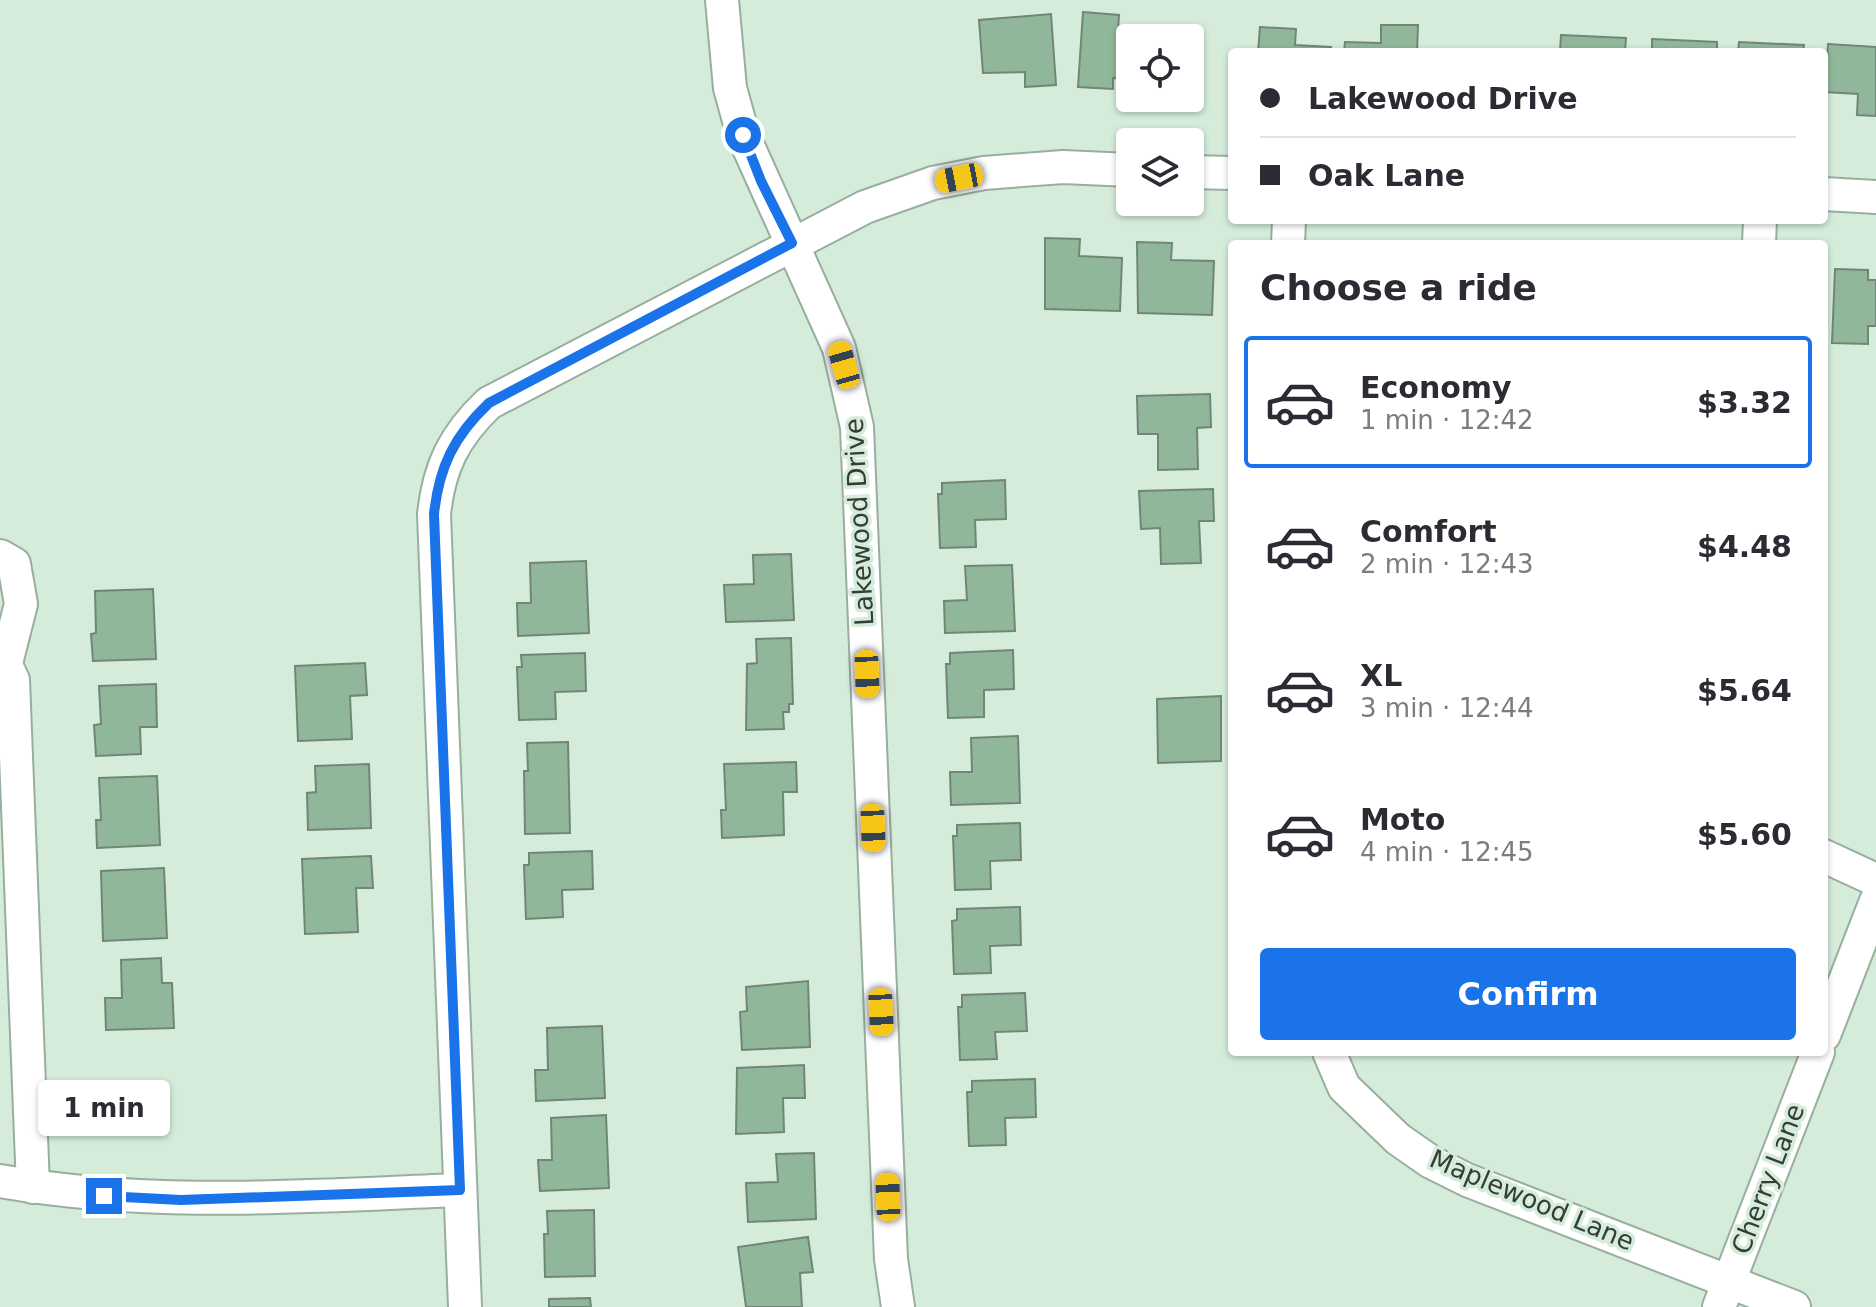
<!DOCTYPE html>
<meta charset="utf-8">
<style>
:root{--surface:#fff;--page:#f7f7f7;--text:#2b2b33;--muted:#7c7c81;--line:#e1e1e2;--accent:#1a73e8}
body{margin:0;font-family:"DejaVu Sans",sans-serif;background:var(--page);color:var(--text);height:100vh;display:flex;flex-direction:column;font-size:30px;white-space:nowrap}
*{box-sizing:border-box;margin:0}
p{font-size:26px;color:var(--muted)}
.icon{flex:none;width:44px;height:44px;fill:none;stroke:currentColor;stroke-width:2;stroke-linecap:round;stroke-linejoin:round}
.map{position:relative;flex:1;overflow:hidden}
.side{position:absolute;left:1228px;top:240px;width:600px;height:816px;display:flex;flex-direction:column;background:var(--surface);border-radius:8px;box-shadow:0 2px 6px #0004}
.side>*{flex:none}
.banner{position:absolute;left:1228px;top:48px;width:600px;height:176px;border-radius:8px;box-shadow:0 2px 6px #0004;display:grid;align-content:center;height:176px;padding:0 32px;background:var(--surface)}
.controls{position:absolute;left:1116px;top:24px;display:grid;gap:16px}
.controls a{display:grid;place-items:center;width:88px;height:88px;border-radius:8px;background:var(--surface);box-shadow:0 2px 6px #0004;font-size:40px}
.end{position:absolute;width:36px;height:36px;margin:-18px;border:10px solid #1a73e8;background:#fff;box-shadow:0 0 0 4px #fff}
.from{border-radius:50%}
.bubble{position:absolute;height:56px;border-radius:8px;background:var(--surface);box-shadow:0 2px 6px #0004;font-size:26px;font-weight:600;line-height:56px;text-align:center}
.car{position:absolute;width:24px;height:48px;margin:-24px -12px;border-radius:10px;box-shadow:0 0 6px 2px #0007;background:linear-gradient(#f5c518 24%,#345 0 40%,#f5c518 0 76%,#345 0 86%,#f5c518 0)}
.banner b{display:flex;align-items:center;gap:28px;height:76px;font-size:30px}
.banner b+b{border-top:2px solid var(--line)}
.banner i{width:20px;height:20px;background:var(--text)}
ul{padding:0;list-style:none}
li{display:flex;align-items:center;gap:24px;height:132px;margin:0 16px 12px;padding:0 16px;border:4px solid transparent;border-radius:8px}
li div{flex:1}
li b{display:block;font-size:30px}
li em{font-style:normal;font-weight:600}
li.current{border-color:var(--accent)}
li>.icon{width:72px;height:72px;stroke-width:1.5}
h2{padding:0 32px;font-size:36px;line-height:96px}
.button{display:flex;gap:16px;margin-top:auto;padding:16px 32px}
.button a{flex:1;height:92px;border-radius:8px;background:var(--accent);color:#fff;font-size:32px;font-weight:600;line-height:92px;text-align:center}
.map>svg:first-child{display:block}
.building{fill:#91b79b;stroke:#718677;stroke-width:2}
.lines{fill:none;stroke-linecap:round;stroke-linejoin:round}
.minor-casing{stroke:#98ae9e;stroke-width:36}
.minor{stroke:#fff;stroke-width:32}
.route{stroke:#1a73e8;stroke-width:10}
.labels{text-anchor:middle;stroke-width:7;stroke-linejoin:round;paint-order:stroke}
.street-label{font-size:26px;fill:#353d37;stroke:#d5ecdb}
</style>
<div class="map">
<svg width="1876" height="1307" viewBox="0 0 1876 1307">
<rect width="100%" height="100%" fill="#d5ecdb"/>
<!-- building -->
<g class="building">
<path d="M1083,12L1119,15L1118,31L1154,33V38H1130V79L1113,78V89L1078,87Z"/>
<path d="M1051,14L1056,85L1025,87V72L983,73L979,20Z"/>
<path d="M1381,25H1418L1417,52H1344L1345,42L1381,43Z"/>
<path d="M1260,27L1296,29L1295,45L1331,47V52H1258Z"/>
<path d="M1561,35L1626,38L1625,52H1560Z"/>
<path d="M1652,39L1717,42V52H1652Z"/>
<path d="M1739,42L1804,45L1803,52H1738Z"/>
<path d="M1828,44L1876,47V116L1857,115L1858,94L1825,92Z"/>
<path d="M1045,238L1080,239L1079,256L1122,258L1120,311L1045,309Z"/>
<path d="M1137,242L1172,243L1171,260L1214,261L1212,315L1138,313Z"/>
<path d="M1835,269L1868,270V280H1876V326H1868V344L1832,343Z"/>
<path d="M1210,394L1211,427L1197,428L1198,469L1158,470V434H1138L1137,396Z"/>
<path d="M1005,480L1006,519L975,520L976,547L940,548L938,494H942V483Z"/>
<path d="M1213,489L1214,521H1199L1201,563L1161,564L1160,528L1141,529L1139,491Z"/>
<path d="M791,554L794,620L726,622L724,585L754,584L753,555Z"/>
<path d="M586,561L589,633L518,636L517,603H531L530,563Z"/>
<path d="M1012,565L1015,631L945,633L944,601L967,600L965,566Z"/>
<path d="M153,589L156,659L93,661L91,634L96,633L95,591Z"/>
<path d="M791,638L793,704H789V712H783L784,729L746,730L747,664L757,663L756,639Z"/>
<path d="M1013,650L1014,689L984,690V717L948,718L946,664H950V653Z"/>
<path d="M585,653L586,691L555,692L556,719L519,720L517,667H522L521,655Z"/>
<path d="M365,663L367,695L350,696L352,739L298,741L295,666Z"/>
<path d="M156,684L157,727H140L141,754L96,756L94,725L101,724L99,686Z"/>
<path d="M1221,696V761L1158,763L1157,699Z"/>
<path d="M1018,736L1020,803L951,805L950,772H972L971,738Z"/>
<path d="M568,742L570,833L525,834L524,771H528L527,743Z"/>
<path d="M796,762L797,792H783L784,835L722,838L721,810H726L724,764Z"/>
<path d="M369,764L371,828L308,830L307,793L316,792L315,766Z"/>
<path d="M157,776L160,845L97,848L96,820H101L99,778Z"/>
<path d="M1020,823L1021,860L990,861L991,889L955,890L953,836H957V825Z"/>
<path d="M592,851L593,889L562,890L563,917L526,919L524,865H529V853Z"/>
<path d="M371,856L373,888H356L358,932L305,934L302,859Z"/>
<path d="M164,868L167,938L103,941L101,871Z"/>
<path d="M1020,907L1021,945L990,946L991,973L954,974L952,921L957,920V909Z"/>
<path d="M161,958L162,983H172L174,1028L106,1030L105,998H122L121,960Z"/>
<path d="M808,981L810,1047L742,1050L740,1012L747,1011L746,987Z"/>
<path d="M1025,993L1027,1031L995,1032L997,1059L960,1060L958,1007H962V995Z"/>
<path d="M602,1026L605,1098L536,1101L535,1070H548L547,1028Z"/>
<path d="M804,1065L805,1098H783L784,1132L736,1134L737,1068Z"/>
<path d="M1035,1079L1036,1117L1005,1118L1006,1145L969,1146L967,1092H972V1081Z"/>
<path d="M606,1115L609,1188L540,1191L538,1160H552L551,1118Z"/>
<path d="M814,1153L816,1219L748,1222L746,1183L778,1182L776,1154Z"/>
<path d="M594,1210L595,1276L545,1277L544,1234H548L547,1211Z"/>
<path d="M808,1237L813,1272L800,1273L802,1307H746L738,1247Z"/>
<path d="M590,1298L591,1307H549V1299Z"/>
</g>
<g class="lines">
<defs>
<g id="minor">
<path d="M722,0L730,88L743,135L839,348L857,427L891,1259L898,1307"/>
<path d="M1190,172L1232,173"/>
<path d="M1824,194L1876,197"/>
<path d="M1288,244L1289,220"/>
<path d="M1759,244L1760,220"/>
<path d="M0,556L14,564L21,604L6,663"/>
<path d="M0,653L13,680L33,1187"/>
<path d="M1824,856L1876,880"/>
<path d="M1824,1035L1876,901"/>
<path d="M1329,1052L1344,1087L1398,1139L1431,1162L1467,1180L1794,1307"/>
<path d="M0,1181C155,1208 304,1196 460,1190"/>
<path d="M465,1307L434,514C439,467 454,436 489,403L865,207L933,183L984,173L1063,167L1130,170"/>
<path d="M1719,1307L1818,1052"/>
</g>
</defs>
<!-- minor casing -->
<use href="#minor" class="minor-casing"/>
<!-- minor -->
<use href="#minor" class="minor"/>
</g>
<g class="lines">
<!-- route -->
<path class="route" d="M104,1196L181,1200L460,1190L434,514C439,467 454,436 489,403L792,243L761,181L743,135"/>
</g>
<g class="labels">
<!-- street labels -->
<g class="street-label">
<text transform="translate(859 522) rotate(-93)" y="9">Lakewood Drive</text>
<text transform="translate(1768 1179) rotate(-69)" y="9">Cherry Lane</text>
<text transform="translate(1532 1200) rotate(23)" y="9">Maplewood Lane</text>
</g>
</g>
</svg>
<div class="controls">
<a><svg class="icon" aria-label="locate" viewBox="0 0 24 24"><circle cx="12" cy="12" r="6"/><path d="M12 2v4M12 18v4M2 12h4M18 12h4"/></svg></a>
<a><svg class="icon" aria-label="layers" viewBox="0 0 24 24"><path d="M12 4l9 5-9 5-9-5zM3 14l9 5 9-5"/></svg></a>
</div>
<i class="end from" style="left:743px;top:135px"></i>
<i class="end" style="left:104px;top:1196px"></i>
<div class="bubble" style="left:38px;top:1080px;width:132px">1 min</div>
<i class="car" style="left:959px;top:178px;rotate:259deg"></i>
<i class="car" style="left:844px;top:365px;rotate:344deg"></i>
<i class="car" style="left:867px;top:674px;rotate:178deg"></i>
<i class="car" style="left:873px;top:828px;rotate:178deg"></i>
<i class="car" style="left:881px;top:1012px;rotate:177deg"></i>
<i class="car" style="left:888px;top:1197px;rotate:358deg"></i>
<div class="banner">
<b><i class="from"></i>Lakewood Drive</b>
<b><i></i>Oak Lane</b>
</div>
<section class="side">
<h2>Choose a ride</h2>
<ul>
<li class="current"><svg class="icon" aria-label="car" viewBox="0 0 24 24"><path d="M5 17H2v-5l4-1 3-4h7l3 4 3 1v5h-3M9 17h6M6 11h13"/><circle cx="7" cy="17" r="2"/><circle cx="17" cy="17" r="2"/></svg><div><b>Economy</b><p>1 min · 12:42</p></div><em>$3.32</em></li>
<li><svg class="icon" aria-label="car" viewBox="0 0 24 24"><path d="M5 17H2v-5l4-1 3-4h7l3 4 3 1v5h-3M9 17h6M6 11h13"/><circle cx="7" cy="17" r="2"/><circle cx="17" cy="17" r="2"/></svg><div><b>Comfort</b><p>2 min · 12:43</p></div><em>$4.48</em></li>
<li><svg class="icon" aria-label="car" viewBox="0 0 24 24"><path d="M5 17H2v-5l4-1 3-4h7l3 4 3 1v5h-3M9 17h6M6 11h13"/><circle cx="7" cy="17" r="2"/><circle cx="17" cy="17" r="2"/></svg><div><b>XL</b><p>3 min · 12:44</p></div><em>$5.64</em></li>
<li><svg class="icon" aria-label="car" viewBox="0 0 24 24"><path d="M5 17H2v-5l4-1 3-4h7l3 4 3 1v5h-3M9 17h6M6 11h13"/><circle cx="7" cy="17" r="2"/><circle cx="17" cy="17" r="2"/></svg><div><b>Moto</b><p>4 min · 12:45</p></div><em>$5.60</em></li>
</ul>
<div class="button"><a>Confirm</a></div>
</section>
</div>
